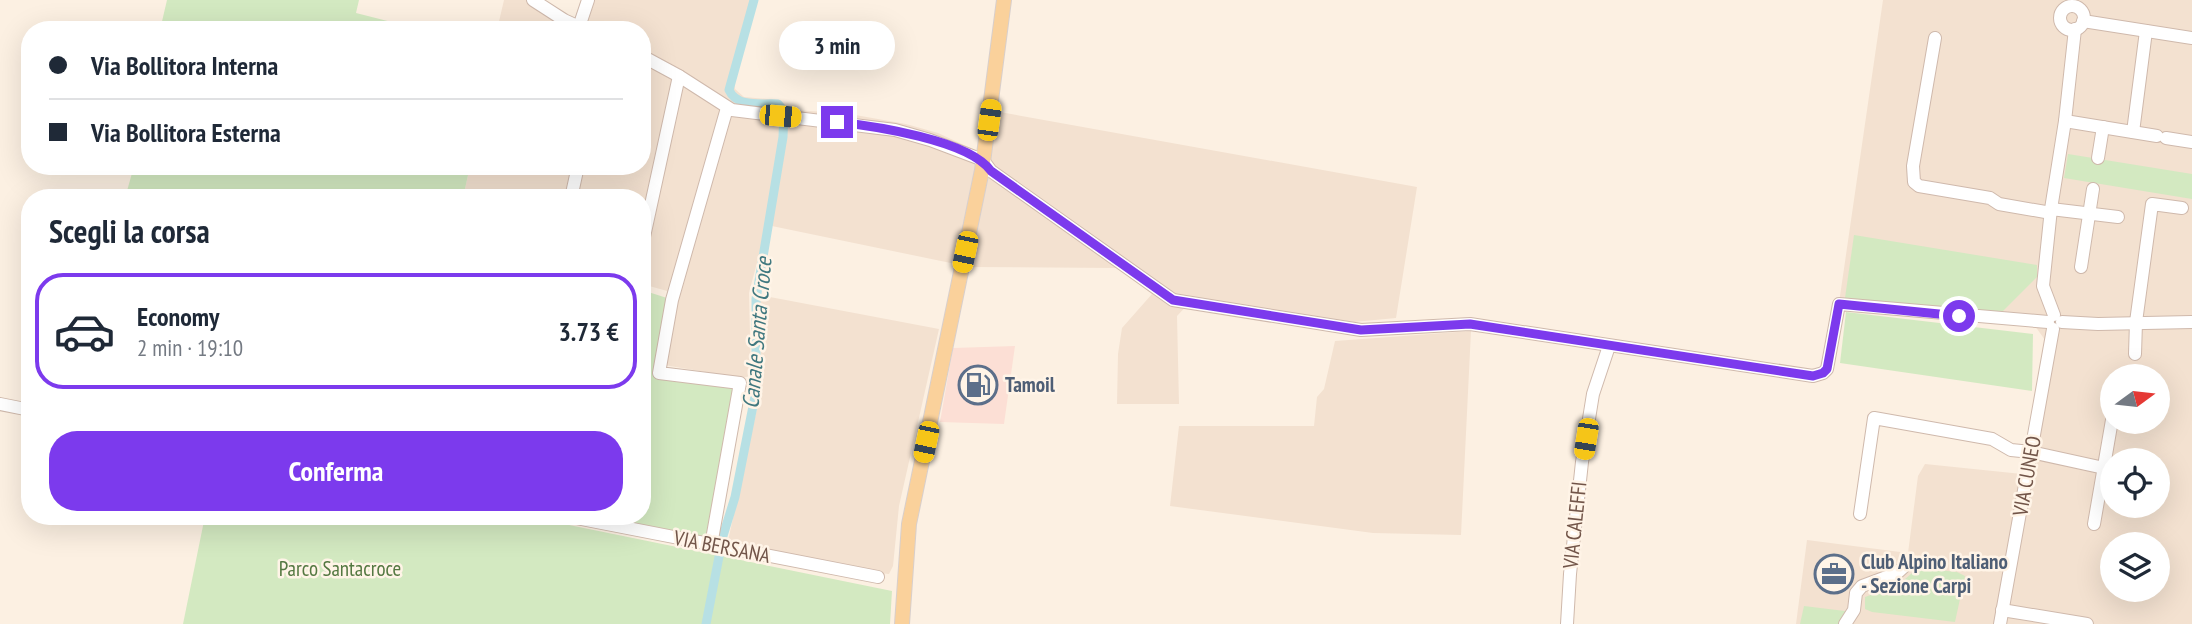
<!DOCTYPE html>
<html lang="it">
<meta charset="utf-8">
<style>
:root{--surface:#fff;--page:#f2f2f3;--text:#1f2937;--muted:#747a83;--line:#e0e1e3;--accent:#7c3aed}
body{margin:0;font-family:"PT Sans Narrow",sans-serif;background:var(--page);color:var(--text);height:100vh;display:flex;flex-direction:column;font-size:26px;white-space:nowrap}
*{box-sizing:border-box;margin:0}
p{font-size:23px;color:var(--muted)}
.icon{flex:none;width:38px;height:38px;fill:none;stroke:currentColor;stroke-width:2;stroke-linecap:round;stroke-linejoin:round}
.map{position:relative;flex:1;overflow:hidden}
.drawer{position:absolute;left:21px;top:189px;width:630px;height:336px;display:flex;flex-direction:column;background:var(--surface);border-radius:28px;box-shadow:0 7px 28px #0002}
.drawer>*{flex:none}
.guide{position:absolute;left:21px;top:21px;width:630px;height:154px;border-radius:28px;box-shadow:0 7px 28px #0002;display:grid;align-content:center;height:154px;padding:0 28px;background:var(--surface)}
.needle{width:46px;rotate:75deg}
.tools{position:absolute;left:2100px;top:364px;display:grid;gap:14px}
.tools a{display:grid;place-items:center;width:70px;height:70px;border-radius:50%;background:var(--surface);box-shadow:0 7px 28px #0002;font-size:35px}
.end{position:absolute;width:32px;height:32px;margin:-16px;border:9px solid #7c3aed;background:#fff;box-shadow:0 0 0 4px #fff}
.from{border-radius:50%}
.bubble{position:absolute;height:49px;border-radius:24px;background:var(--surface);box-shadow:0 7px 28px #0002;font-size:23px;font-weight:800;line-height:49px;text-align:center}
.car{position:absolute;width:21px;height:42px;margin:-21px -10px;border-radius:9px;box-shadow:0 0 5px 2px #0007;background:linear-gradient(#f5c518 24%,#345 0 40%,#f5c518 0 76%,#345 0 86%,#f5c518 0)}
.guide b{display:flex;align-items:center;gap:24px;height:66px;font-size:26px}
.guide b+b{border-top:2px solid var(--line)}
.guide i{width:18px;height:18px;background:var(--text)}
ul{padding:0;list-style:none}
li{display:flex;align-items:center;gap:21px;height:116px;margin:0 14px 10px;padding:0 14px;border:4px solid var(--line);border-radius:28px}
li div{flex:1}
li b{display:block;font-size:26px}
li em{font-style:normal;font-weight:800}
li.current{border-color:var(--accent)}
li>.icon{width:63px;height:63px;stroke-width:1.5}
h2{padding:0 28px;font-size:32px;line-height:84px}
.action{display:flex;gap:14px;margin-top:auto;padding:14px 28px}
.action a{flex:1;height:80px;border-radius:28px;background:var(--accent);color:#fff;font-size:28px;font-weight:800;line-height:80px;text-align:center}
.map>svg:first-child{display:block}
.residential{fill:#f3e1d0;fill-rule:evenodd}
.commercial{fill:#fcdfd5}
.green{fill:#d3e9c1}
.lines{fill:none;stroke-linecap:round;stroke-linejoin:round}
.canal{stroke:#b7e0e4;stroke-width:9}
.minor-casing{stroke:#cfb9ac;stroke-width:14}
.major-casing{stroke:#d8cfcc;stroke-width:16}
.minor{stroke:#fff;stroke-width:12}
.major{stroke:#fad19b;stroke-width:14}
.route{stroke:#7c3aed;stroke-width:9}
.labels{text-anchor:middle;stroke-width:5;stroke-linejoin:round;paint-order:stroke}
.service-label{font-size:21px;font-weight:bold;fill:#4e5e75;stroke:#fff4e7;text-anchor:start}
.street-label{font-size:21px;fill:#725549;stroke:#fff4e7}
.park-label{font-size:21px;fill:#547841;stroke:#fff4e7}
.water-label{font-size:23px;font-style:italic;fill:#40787f;stroke:#fff4e7}
</style>
<div class="map">
<svg width="2192" height="624" viewBox="0 0 2192 624">
<rect width="100%" height="100%" fill="#fcf0e2"/>
<!-- residential -->
<g class="residential">
<path d="M504,0H538L590,28L587,15L592,0H752L733,73L735,89L744,97L778,100L792,110L844,113L906,124L938,133L990,157L1000,112L1417,187L1396,318L1354,322L1193,299L1177,316L1179,404H1117L1118,354L1122,328L1152,294L1117,268L970,267L767,225L749,293L751,376L741,378L664,365L678,294L642,284V198H463L470,166H642V30H497Z"/>
<path d="M1883,0H2192V624H1796L1807,540L1908,553L1918,476L1925,464L2022,474L2045,340L2035,326L2011,325L1839,303ZM2112,376H2158V422H2112ZM2112,460H2158V506H2112ZM2112,544H2158V590H2112Z"/>
<path d="M760,295L939,329L899,506L893,566L889,574L848,570L728,541L761,390Z"/>
<path d="M1471,331L1461,535L1373,533L1170,506L1179,426H1314L1317,397L1324,389L1335,341Z"/>
</g>
<!-- commercial -->
<path class="commercial" d="M1015,346L1004,424L940,422L953,348Z"/>
<!-- green -->
<g class="green">
<path d="M167,0H359L356,13L423,30H160Z"/>
<path d="M2068,154L2192,174V199L2064,178Z"/>
<path d="M134,166H470L463,198H125Z"/>
<path d="M1854,235L2037,265V277L2000,314L1845,298Z"/>
<path d="M642,290L667,298L654,377L736,388L706,540L577,516H642Z"/>
<path d="M1846,312L2033,334L2032,391L1840,363Z"/>
<path d="M205,516H525L892,591L890,624H183Z"/>
<path d="M1918,568L1957,572L1965,576L1955,622L1872,612L1865,609V597L1898,585Z"/>
<path d="M1804,606L1853,612L1841,624H1800Z"/>
</g>
<g class="lines">
<!-- canal -->
<path class="canal" d="M706,624L723,536L735,497L756,391V299L783,137L784,111L778,104C761,103 737,108 729,90L754,0"/>
<defs>
<g id="minor">
<path d="M533,0L564,20L586,30"/>
<circle cx="2072" cy="18" r="12"/>
<path d="M2083,21L2192,38"/>
<path d="M579,27L588,0"/>
<path d="M1935,38L1913,166L1914,182L1919,186L1990,198L1999,204L2051,213"/>
<path d="M642,56L679,76L732,110L895,130L930,140L983,160L991,171L1173,300L1361,330L1470,324L1813,376L1823,373L1827,369L1839,304L2048,322"/>
<path d="M2065,121L2157,136"/>
<path d="M2133,132L2146,31"/>
<path d="M2166,138L2192,142"/>
<path d="M2098,158L2103,127"/>
<path d="M571,198L578,166"/>
<path d="M2051,209L2118,217"/>
<path d="M642,246L679,76"/>
<path d="M2081,267L2093,189"/>
<path d="M2054,315L2043,286L2051,209L2065,121L2075,29"/>
<path d="M2062,322L2098,324L2192,322"/>
<path d="M2135,354L2136,322L2152,204L2182,208"/>
<path d="M0,404L30,410"/>
<path d="M1860,514L1874,418L1992,439L2011,450L2031,452L2104,468"/>
<path d="M566,516L878,577"/>
<path d="M2094,524L2112,420"/>
<path d="M711,545L740,383L659,373L672,300L727,108"/>
<path d="M2002,610L2087,624"/>
<path d="M1567,624L1570,574L1582,462L1593,394L1609,346"/>
<path d="M1845,624L1854,610L1856,593L1862,586L1897,573L1908,563"/>
<path d="M2000,624L2053,329"/>
</g>
<path id="major" d="M902,624L909,524L982,170L1004,0"/>
</defs>
<!-- minor casing -->
<use href="#minor" class="minor-casing"/>
<!-- major casing -->
<use href="#major" class="major-casing"/>
<!-- minor -->
<use href="#minor" class="minor"/>
<!-- major -->
<use href="#major" class="major"/>
</g>
<g class="lines">
<!-- route -->
<path class="route" d="M837,122C874,126 969,140 991,171L1173,300L1361,330L1470,324L1813,376L1823,373L1827,369L1839,304L1959,316"/>
</g>
<!-- icons -->
<defs>
<symbol id="fuel-ring" viewBox="-11 -11 22 22"><circle r="9.5" fill="#fff4e7" stroke="#5c6f8a" stroke-width="1.5"/><path d="M-5.5-6h7V0h2V4h1.3V-2.5L3-4.5l.8-.8L6-3V5H2.5V1h-1V6h-7ZM-4.2-4.7v3.2H.2V-4.7Z" fill="#5c6f8a"/></symbol>
<symbol id="office-ring" viewBox="-11 -11 22 22"><circle r="9.5" fill="#fff4e7" stroke="#5c6f8a" stroke-width="1.5"/><path d="M-6-3h4V-5.5h4V-3h4V5H-6ZM-1-4.5V-3h2v-1.5ZM-6 0V1H6V0Z" fill="#5c6f8a"/></symbol>
</defs>
<g fill-rule="evenodd">
<use href="#fuel-ring" x="956" y="363" width="44" height="44"/>
<use href="#office-ring" x="1812" y="552" width="44" height="44"/>
</g>
<g class="labels">
<!-- service labels -->
<g class="service-label">
<text x="1005" y="392">Tamoil</text>
<text x="1861" y="569">Club Alpino Italiano<tspan x="1861" dy="24">- Sezione Carpi</tspan></text>
</g>
<!-- street labels -->
<g class="street-label">
<text transform="translate(2027 476) rotate(-80)" y="7">VIA CUNEO</text>
<text transform="translate(1575 525) rotate(-84)" y="7">VIA CALEFFI</text>
<text transform="translate(722 547) rotate(11)" y="7">VIA BERSANA</text>
</g>
<!-- park labels -->
<g class="park-label">
<text x="340" y="576">Parco Santacroce</text>
</g>
<!-- water labels -->
<g class="water-label">
<text transform="translate(757 333) rotate(-85)" y="8">Canale Santa Croce</text>
</g>
</g>
</svg>
<div class="tools">
<a><svg class="needle" viewBox="-14 -14 28 28"><path d="M0-13l5 13h-10z" fill="#e53935"/><path d="M0 13l5-13h-10z" fill="#747a83"/></svg></a>
<a><svg class="icon" aria-label="locate" viewBox="0 0 24 24"><circle cx="12" cy="12" r="6"/><path d="M12 2v4M12 18v4M2 12h4M18 12h4"/></svg></a>
<a><svg class="icon" aria-label="layers" viewBox="0 0 24 24"><path d="M12 4l9 5-9 5-9-5zM3 14l9 5 9-5"/></svg></a>
</div>
<i class="end from" style="left:1959px;top:316px"></i>
<i class="end" style="left:837px;top:122px"></i>
<div class="bubble" style="left:779px;top:21px;width:116px">3 min</div>
<i class="car" style="left:780px;top:116px;rotate:95deg"></i>
<i class="car" style="left:989px;top:120px;rotate:8deg"></i>
<i class="car" style="left:965px;top:252px;rotate:192deg"></i>
<i class="car" style="left:1586px;top:439px;rotate:189deg"></i>
<i class="car" style="left:926px;top:442px;rotate:192deg"></i>
<div class="guide">
<b><i class="from"></i>Via Bollitora Interna</b>
<b><i></i>Via Bollitora Esterna</b>
</div>
<section class="drawer">
<h2>Scegli la corsa</h2>
<ul>
<li class="current"><svg class="icon" aria-label="car" viewBox="0 0 24 24"><path d="M5 17H2v-5l4-1 3-4h7l3 4 3 1v5h-3M9 17h6M6 11h13"/><circle cx="7" cy="17" r="2"/><circle cx="17" cy="17" r="2"/></svg><div><b>Economy</b><p>2 min · 19:10</p></div><em>3.73 €</em></li>
</ul>
<div class="action"><a>Conferma</a></div>
</section>
</div>
